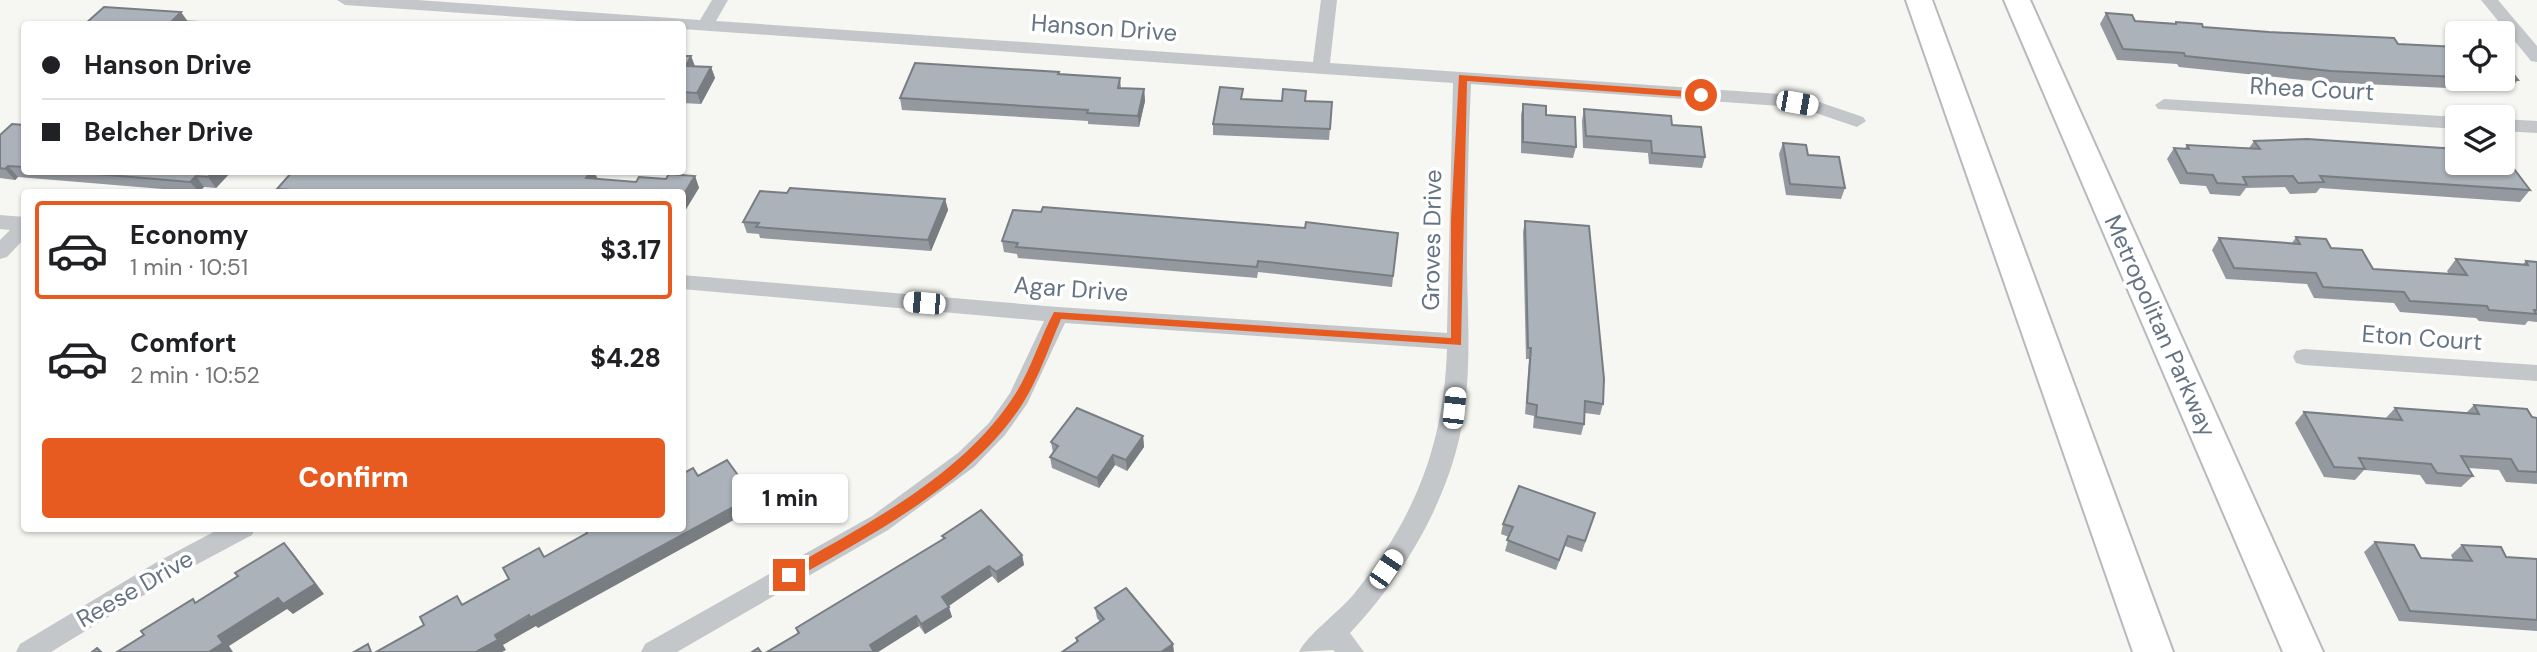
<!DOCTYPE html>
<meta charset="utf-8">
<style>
:root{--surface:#fff;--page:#f6f6f6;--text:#202124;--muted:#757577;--line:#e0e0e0;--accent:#e85b20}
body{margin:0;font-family:"DM Sans",sans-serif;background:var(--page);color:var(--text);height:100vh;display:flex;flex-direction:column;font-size:26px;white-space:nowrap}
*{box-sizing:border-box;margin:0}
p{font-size:23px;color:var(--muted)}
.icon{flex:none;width:38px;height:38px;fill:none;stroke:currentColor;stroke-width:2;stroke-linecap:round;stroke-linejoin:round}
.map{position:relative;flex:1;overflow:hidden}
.drawer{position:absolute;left:21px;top:189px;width:665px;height:343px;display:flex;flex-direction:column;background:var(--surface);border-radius:7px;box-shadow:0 2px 5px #0004}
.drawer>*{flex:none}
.banner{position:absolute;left:21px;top:21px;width:665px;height:154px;border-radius:7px;box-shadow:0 2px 5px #0004;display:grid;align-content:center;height:154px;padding:0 21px;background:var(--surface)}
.controls{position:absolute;left:2445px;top:21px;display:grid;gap:14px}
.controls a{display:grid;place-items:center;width:70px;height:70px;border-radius:7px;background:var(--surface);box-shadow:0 2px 5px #0004;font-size:35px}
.end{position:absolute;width:32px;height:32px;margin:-16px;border:9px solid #e85b20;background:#fff;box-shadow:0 0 0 4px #fff}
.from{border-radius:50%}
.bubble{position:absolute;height:49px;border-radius:7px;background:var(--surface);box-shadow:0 2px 5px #0004;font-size:23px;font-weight:800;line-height:49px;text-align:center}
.car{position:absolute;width:21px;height:42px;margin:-21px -10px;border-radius:9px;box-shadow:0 0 5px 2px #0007;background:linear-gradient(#fff 24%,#345 0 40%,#fff 0 76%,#345 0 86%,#fff 0)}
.banner b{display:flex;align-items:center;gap:24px;height:66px;font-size:26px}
.banner b+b{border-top:2px solid var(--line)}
.banner i{width:18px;height:18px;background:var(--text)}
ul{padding:12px 0 0;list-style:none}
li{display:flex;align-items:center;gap:21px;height:98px;margin:0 14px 10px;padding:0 7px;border:4px solid transparent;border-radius:7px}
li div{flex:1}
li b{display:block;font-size:26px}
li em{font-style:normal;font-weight:800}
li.on{border-color:var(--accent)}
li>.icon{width:63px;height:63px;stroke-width:1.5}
.primary-button{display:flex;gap:14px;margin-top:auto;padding:14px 21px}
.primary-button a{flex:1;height:80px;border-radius:7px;background:var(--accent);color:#fff;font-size:28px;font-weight:800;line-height:80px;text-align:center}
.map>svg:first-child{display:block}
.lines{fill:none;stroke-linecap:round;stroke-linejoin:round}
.primary-casing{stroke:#b6babe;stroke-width:4}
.minor{fill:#c3c7ca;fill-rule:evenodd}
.primary{fill:#fff;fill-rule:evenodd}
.wall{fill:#93999f}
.shaded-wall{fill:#787d82}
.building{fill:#abb2b9;stroke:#787d82;stroke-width:2}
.route{fill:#e85b20}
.labels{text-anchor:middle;stroke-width:7;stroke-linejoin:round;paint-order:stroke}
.street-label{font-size:24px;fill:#647484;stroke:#fff}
</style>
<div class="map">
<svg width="2537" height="652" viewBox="0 0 2537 652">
<rect width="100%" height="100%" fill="#f6f6f2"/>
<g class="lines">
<defs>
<g id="primary">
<path d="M1906,0H1932L2173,652H2133Z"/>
<path d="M2004,0H2030L2323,652H2283Z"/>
</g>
</defs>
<!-- primary casing -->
<use href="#primary" class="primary-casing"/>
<!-- minor -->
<g class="minor">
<path d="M337,0H417L700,20L712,0H728L716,21L1313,62L1321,0H1337L1330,63L1781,94L1819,102L1863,117L1866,121L1857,127L1810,111L1781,106L1471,84C1468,146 1467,208 1467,270C1468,325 1472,381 1460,435C1444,508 1401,579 1350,633L1364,652H1335L1333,650L1299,652C1306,636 1340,611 1354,594C1414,519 1444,446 1447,349L1065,323L1027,404L1005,435L974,467L888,530L677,652H641L645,644L872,516L958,453L989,423L1010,393L1044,321L682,289V275L1058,307L1447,333L1453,83L682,29V24H623L345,5Z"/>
<path d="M2481,0H2498L2537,46V62L2531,61Z"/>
<path d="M2164,99L2457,117V129L2158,109L2155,105Z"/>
<path d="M2502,119L2537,121V133L2502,131Z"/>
<path d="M0,215L24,217V239L7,257L0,259V240L10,230L0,229Z"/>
<path d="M2304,349L2537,365V381L2304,365L2296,363L2293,357L2296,351Z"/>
<path d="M221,528H256L252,535L175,576L51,652H16L20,644L157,562Z"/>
</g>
<!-- primary -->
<use href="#primary" class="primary"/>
</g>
<!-- wall -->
<g class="wall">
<path d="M2106,13L2135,21L2175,23L2176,22L2203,27L2398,44L2457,47V79H2502L2518,80L2509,91L2323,82L2179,67L2177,64L2117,60L2100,24Z"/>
<path d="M682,56H691L695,66L711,67L715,78L701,104L682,103Z"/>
<path d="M1059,72L1060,74L1120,78L1121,88L1144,89L1145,101L1139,127L1088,124V121L902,110L900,98Z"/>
<path d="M1306,91V101L1332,102L1329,140L1213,135V124L1243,99L1282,101Z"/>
<path d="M1523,104L1546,115L1576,147L1573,158L1521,153V115Z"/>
<path d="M1584,109L1672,125L1705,157L1702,168L1649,164L1648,153L1583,148L1582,121Z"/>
<path d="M24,125V172H231L216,188L204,187L199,192L18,177L15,180L0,178V135Z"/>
<path d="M2254,141L2530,190L2520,202L2320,188L2316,193L2290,194L2285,187L2246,188L2240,196L2210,194L2206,186L2180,184L2167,159L2174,148H2185L2187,145L2249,148Z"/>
<path d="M1783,143L1808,155L1845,188L1841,199L1786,195L1779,154Z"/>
<path d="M695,176L699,188L682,192H280L277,189L597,179L636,182Z"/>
<path d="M787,193L945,199L948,210L931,251L760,238L759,234L747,233L743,222Z"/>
<path d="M1041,212L1398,233L1392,287L1258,272L1257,278L1018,258L1017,254L1004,252L1002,241Z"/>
<path d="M1525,221L1603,404L1600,415L1585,413L1584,424L1581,435L1533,428L1534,416L1525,414L1529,359H1526L1523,232Z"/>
<path d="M2296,237L2331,248L2373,269L2449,274L2447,271L2456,259L2523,264L2526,261L2537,262V322L2528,321L2525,325L2479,321L2476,318L2400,312L2394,303L2314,298L2307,284L2226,279L2212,250L2219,238L2292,243Z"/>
<path d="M2474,405L2537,418V484L2506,482L2499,470L2468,468L2473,476L2461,487L2426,484L2420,475L2364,470L2355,480L2324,477L2295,423L2304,412L2385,419L2395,408L2466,413Z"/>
<path d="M1143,436L1144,447L1127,471L1115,465L1099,488L1052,468L1050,457L1053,453L1051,442Z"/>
<path d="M1595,513L1582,552L1565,546L1556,570L1505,551L1509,537L1501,534L1503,524Z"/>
<path d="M942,536L1022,555L1024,565L998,583L992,576L948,606L952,617L925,634L919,626L878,652H767L798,634L796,628L943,539Z"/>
<path d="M2375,542L2421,558L2453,560L2451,555L2462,545L2506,557L2537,559V631L2399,621L2364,552Z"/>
<path d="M1095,608L1174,652L1076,642V638L1100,622L1097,618Z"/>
</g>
<!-- shaded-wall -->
<g class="shaded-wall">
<path d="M181,12L189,23L172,21Z"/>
<path d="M691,56L695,67L686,66Z"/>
<path d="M711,67L715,78L701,104L697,93Z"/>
<path d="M1144,89L1145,101L1139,127L1138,116Z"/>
<path d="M8,166L18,177L15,180L5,169Z"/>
<path d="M213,172H231L216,188L208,177Z"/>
<path d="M590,172H594L598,179L586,178Z"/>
<path d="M196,176L204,187L199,192L190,182Z"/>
<path d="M695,176L699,188L682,216V197Z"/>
<path d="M945,199L948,210L931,251L928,240Z"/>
<path d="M1143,436L1144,447L1127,471L1126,460Z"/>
<path d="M1113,455L1115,465L1099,488L1097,478Z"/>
<path d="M750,492L755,502L738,512L741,516L538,628L536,626L503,645L506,650L502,652H476L495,635Z"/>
<path d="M284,543L293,553L324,594L293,614L287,609L229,646L233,652H209L218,636Z"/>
<path d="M1022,555L1024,565L998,583L996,572Z"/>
<path d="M989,566L992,576L946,608L942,597Z"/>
<path d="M949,607L952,617L925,634L921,624Z"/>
<path d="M916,616L919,626L878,652H872L870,645Z"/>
<path d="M1173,644L1174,652H1161Z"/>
</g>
<!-- building -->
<g class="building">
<path d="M104,7L181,12L172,21L197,22L194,24H85Z"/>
<path d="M2106,13L2132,15L2135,21L2176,24V22L2202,24L2203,27L2269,32L2394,38L2398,44L2457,47V77L2331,71L2185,56L2184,53L2123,49Z"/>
<path d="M682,56H691L686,66L711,67L697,93L682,92Z"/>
<path d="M2502,60L2518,80L2488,79H2502Z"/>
<path d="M915,63L1059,72L1058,74L1120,78L1118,88L1144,89L1138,116L1087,113L1088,110L900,98Z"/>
<path d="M1220,87L1243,89L1241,99L1282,101L1283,89L1306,91L1305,101L1332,102L1330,129L1213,124Z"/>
<path d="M1523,104L1546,106V115L1575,117L1576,147L1523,142Z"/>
<path d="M1584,109L1671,116L1672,125L1701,127L1705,157L1652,153L1651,141L1586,136Z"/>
<path d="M12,124L24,125V167L8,166L5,169L0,168V135Z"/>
<path d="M2307,139L2457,149V163H2502V153L2530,190L2320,176L2324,182L2298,183L2293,176L2243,177L2247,185L2217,183L2213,175L2187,173L2174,148L2189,149L2187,145L2260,149L2254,141Z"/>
<path d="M1783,143L1806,145L1808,155L1839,157L1845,188L1790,184Z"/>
<path d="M73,172H213L208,177L196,176L190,182Z"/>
<path d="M292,172H590L586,178L636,182L639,177L666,179L669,174L695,176L682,197V192H322L277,189Z"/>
<path d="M790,188L945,199L928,240L756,227L759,223L743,222L760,191L787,193Z"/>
<path d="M1043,207L1305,228L1306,222L1398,233L1393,276L1258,261L1257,267L1016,247L1018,243L1002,241L1013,210L1041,212Z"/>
<path d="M1525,221L1589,226L1604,379L1603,404L1585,401L1584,424L1536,417L1537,405L1527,403L1531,348H1528Z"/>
<path d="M2296,237L2326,239L2331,248L2362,250L2373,269L2467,275L2456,259L2528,265L2526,261L2537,262V310H2534L2536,314L2489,310L2487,306L2410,301L2404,292L2323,287L2316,273L2234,268L2219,238L2300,244Z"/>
<path d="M2474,405L2527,409L2532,417L2537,418V472L2518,471L2511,459L2461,456L2473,476L2437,473L2431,464L2359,458L2365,469L2334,467L2304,412L2402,420L2395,408L2479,414Z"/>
<path d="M1077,408L1143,436L1126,460L1113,455L1097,478L1050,457L1058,446L1051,442Z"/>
<path d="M727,460L750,492L733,501L735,506L530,618L529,615L495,635L498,640L476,652H376L424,625L420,617L457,596L462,605L509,579L503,568L539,548L544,557L587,533L585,528H682V474L693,468L698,476Z"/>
<path d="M1519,486L1595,513L1585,541L1568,536L1559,560L1507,540L1513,527L1503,524Z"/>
<path d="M981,510L1022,555L996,572L989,566L942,597L949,607L921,624L916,616L870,645L874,652H767L799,633L796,628L945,538L942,536Z"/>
<path d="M2375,542L2414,545L2421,558L2472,561L2462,545L2501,547L2506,557L2537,559V620L2410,611Z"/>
<path d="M284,543L315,584L283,604L278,598L218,636L223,643L209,652H117L144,635L141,631L193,599L195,603L238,576L235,573Z"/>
<path d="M1126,588L1173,644L1161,652H1062L1078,641L1076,638L1104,619L1095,608Z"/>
<path d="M368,644L371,652H354Z"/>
<path d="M97,648L101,652H92Z"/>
<path d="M758,648L761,652H752Z"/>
</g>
<!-- route -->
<path class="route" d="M1459,75L1701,92L1706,95L1701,98L1467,81L1461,345L1061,319C1049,347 1039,377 1023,403C972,483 874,533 794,579H785V571C866,524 959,478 1012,399C1030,373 1039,340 1054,312L1451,338V220Z"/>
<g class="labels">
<!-- street labels -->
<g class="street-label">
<text transform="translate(1104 28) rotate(4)" y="8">Hanson Drive</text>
<text transform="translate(2312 89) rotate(3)" y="8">Rhea Court</text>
<text transform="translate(1432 240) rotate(-89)" y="8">Groves Drive</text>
<text transform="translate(1071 289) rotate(4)" y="8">Agar Drive</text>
<text transform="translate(2160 326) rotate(66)" y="8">Metropolitan Parkway</text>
<text transform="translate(2422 338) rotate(4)" y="8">Eton Court</text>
<text transform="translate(135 589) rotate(-30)" y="8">Reese Drive</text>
</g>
</g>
</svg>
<div class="controls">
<a><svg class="icon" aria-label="locate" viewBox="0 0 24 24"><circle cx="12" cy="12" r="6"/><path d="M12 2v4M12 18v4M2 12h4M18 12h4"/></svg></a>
<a><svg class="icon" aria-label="layers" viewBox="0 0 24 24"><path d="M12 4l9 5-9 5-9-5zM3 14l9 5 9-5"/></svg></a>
</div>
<i class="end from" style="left:1701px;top:95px"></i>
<i class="end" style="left:789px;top:575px"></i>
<div class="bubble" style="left:732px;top:474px;width:116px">1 min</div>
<i class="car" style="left:1797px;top:103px;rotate:100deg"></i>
<i class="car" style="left:924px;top:303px;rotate:275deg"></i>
<i class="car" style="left:1454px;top:408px;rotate:6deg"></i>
<i class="car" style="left:1386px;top:569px;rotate:34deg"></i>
<div class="banner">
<b><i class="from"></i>Hanson Drive</b>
<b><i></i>Belcher Drive</b>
</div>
<section class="drawer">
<ul>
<li class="on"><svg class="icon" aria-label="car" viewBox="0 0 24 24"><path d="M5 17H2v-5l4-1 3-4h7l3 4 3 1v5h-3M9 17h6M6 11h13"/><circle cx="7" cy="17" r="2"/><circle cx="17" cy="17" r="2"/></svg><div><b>Economy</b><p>1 min · 10:51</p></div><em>$3.17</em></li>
<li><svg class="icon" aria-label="car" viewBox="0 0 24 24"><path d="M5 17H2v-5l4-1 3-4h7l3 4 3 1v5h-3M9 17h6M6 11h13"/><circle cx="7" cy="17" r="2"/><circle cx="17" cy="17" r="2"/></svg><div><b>Comfort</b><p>2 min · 10:52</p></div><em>$4.28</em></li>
</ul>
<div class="primary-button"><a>Confirm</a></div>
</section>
</div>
